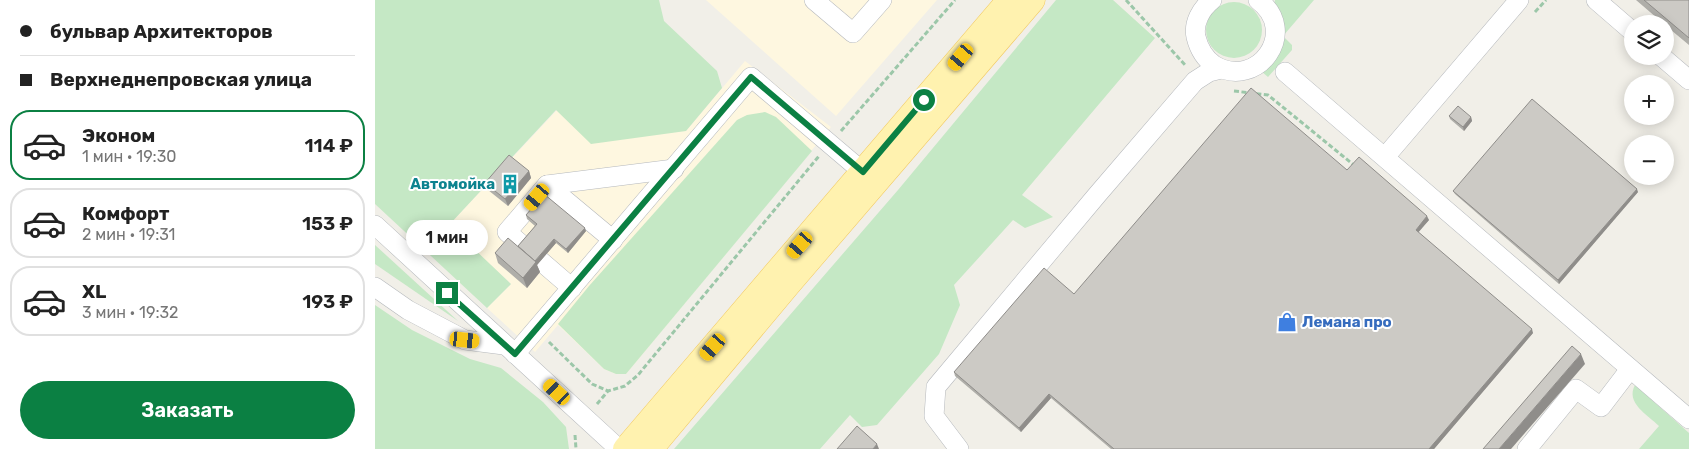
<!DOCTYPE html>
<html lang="ru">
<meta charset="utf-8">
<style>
:root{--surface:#fff;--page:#f6f6f6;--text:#222;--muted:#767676;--line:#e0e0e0;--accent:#0b8043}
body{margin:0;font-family:Rubik,sans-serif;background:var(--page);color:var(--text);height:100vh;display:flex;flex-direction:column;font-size:19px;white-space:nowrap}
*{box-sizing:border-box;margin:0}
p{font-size:16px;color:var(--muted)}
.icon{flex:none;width:28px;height:28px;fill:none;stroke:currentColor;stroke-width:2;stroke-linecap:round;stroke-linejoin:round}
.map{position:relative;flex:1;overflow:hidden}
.drawer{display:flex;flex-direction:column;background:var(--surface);width:375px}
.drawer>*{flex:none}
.guide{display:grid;align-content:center;height:110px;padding:0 20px;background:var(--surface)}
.buttons{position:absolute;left:1249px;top:15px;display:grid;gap:10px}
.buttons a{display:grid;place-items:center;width:50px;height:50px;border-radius:50%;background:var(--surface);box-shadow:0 2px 12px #0003;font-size:25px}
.end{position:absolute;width:22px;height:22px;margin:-11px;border:6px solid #0b8043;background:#fff;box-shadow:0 0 0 2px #fff}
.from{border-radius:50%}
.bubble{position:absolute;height:35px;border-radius:18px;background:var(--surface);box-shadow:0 2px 12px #0003;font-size:16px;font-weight:600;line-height:35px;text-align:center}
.car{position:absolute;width:15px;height:30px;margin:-15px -8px;border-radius:6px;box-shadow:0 0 4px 1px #0007;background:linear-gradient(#f5c518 24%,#345 0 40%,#f5c518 0 76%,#345 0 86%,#f5c518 0)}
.guide b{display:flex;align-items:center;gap:18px;height:48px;font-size:19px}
.guide b+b{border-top:1px solid var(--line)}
.guide i{width:12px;height:12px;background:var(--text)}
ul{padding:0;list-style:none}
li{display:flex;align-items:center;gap:15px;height:70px;margin:0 10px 8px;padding:0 10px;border:2px solid var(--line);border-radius:20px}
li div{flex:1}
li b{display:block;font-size:19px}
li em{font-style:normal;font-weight:600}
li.on{border-color:var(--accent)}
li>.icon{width:45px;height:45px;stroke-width:1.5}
.action{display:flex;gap:10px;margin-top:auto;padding:10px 20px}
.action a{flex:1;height:58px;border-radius:30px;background:var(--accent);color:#fff;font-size:20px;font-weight:600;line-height:58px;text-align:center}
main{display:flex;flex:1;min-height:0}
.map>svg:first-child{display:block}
.commercial{fill:#fef7e0}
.green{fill:#c5e8c5}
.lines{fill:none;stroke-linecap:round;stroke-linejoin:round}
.minor-casing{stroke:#b5b8bc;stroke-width:20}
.major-casing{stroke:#f2c960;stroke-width:25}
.path{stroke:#9cc7a9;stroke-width:3;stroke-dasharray:5 2.5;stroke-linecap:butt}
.minor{stroke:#fff;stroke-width:19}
.major{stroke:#fff2af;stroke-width:24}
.wall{fill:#afaea9}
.shaded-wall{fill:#8f8d8a}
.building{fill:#cccac5;stroke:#8f8d8a}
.route{stroke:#0b8043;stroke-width:6}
.labels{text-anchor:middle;stroke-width:4;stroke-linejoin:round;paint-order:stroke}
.culture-label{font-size:15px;font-weight:bold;fill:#0d838f;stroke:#fff;text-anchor:end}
.shop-label{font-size:15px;font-weight:bold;fill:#366cbe;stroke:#fff;text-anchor:start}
</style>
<main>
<section class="drawer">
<div class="guide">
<b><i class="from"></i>бульвар Архитекторов</b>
<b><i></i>Верхнеднепровская улица</b>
</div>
<ul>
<li class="on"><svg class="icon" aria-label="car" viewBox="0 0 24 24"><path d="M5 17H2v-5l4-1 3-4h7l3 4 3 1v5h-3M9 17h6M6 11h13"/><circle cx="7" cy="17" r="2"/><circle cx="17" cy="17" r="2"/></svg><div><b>Эконом</b><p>1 мин · 19:30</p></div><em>114 ₽</em></li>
<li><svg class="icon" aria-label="car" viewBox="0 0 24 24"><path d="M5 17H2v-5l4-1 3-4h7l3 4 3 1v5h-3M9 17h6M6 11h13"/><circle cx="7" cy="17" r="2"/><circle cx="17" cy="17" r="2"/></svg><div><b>Комфорт</b><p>2 мин · 19:31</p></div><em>153 ₽</em></li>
<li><svg class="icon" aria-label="car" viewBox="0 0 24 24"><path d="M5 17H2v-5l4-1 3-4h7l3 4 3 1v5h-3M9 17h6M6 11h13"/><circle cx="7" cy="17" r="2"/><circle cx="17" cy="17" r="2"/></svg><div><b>XL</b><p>3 мин · 19:32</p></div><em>193 ₽</em></li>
</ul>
<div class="action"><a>Заказать</a></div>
</section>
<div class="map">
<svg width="1314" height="449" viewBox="0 0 1314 449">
<rect width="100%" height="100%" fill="#f1efe8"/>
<!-- commercial -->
<g class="commercial">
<path d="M331,0H562L461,116Z"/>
<path d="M370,61L456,127L251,374H241L229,369L183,325L160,352L112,308L136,284L73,226L182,110L311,131Z"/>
</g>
<!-- green -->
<g class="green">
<path d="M0,0H284L289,21L342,71L347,88L311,131L216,144L181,110L74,225L136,284L112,308L0,204Z"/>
<path d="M681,0H738L780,38L647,195L678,217L650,228L638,220L579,285L585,305L564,354L502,425L487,427L475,415L445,449H299L523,190Z"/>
<path d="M900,0H939L908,36L917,45V50L893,77L886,71Z"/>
<circle cx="859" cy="30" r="28"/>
<path d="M390,112L401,117L437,151L251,374H241L229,369L183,324L214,286L362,120L372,115Z"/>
<path d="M0,245L83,321L0,264Z"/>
<path d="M0,305L37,330L95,359L126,368L168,402L191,427L194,449H0Z"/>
<path d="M1260,385L1314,433V449H1264L1284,426C1273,415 1250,403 1260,385Z"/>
</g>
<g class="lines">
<defs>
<g id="minor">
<path d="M439,0L478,33L507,0"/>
<path d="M837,0C826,9 818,23 821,37C824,49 829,58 839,65C883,91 925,31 883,0"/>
<path d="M1221,0L1258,32"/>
<path d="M1286,56L1314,80"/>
<path d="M910,72L1314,419"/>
<path d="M1010,157L1144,0"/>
<path d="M172,185L299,169"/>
<path d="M0,225L244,449"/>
<path d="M0,287L33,310L90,340L129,345"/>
<path d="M197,288L132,232L172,185L238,240"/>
<path d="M140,354L376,77L488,172"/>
<path d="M584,449L559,416L561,387L722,195L820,81L834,72L846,69"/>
<path d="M1152,449L1201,389L1226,407L1255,369"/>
</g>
<g id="major">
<path d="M250,449L634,0"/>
<path d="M276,449L414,284L658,0"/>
</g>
</defs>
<!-- minor casing -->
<use href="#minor" class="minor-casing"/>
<!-- major casing -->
<use href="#major" class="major-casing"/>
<!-- path -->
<g class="path">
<path d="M751,0L811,66"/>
<path d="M1160,12L1171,0"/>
<path d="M859,91L893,95L980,166"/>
<path d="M466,131L580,0"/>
<path d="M174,342L217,384L233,391"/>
<path d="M222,404L233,391L250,386L263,375L444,156"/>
<path d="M200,435L201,449"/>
</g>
<!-- minor -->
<use href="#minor" class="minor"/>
<!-- major -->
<use href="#major" class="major"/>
</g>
<!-- wall -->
<g class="wall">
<path d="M1261,0H1314V45L1290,25V24H1289Z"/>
<path d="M1074,116L1096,117L1097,121L1089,131L1075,119Z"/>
<path d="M972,170L1054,220L1043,232L1158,333L1059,449H736L676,398L646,432L580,376L579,372L699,294Z"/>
<path d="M154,171L156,178L133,206L113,190L110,183Z"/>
<path d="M1078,191L1263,192L1184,284L1080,194Z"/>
<path d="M151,215L211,231L193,253L181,243L162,265L165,272L152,288L123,263L120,253L143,246L160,226L152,219Z"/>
</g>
<!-- shaded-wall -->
<g class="shaded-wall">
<path d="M1096,117L1097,121L1089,131L1088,127Z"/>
<path d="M154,171L156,178L133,206L130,199Z"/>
<path d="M1262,189L1263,192L1184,284L1183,280Z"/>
<path d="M1052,216L1054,220L1042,234L1041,230Z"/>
<path d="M210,228L211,231L193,253L191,249Z"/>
<path d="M179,239L181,243L162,265L165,272L152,288L148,278L158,264Z"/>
<path d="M1157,329L1158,333L1059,449H1054Z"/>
<path d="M1206,354L1210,364L1136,449H1124Z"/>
<path d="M674,394L676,398L646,432L644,428Z"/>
<path d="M502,444L504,449H498Z"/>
</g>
<!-- building -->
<g class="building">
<path d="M1269,0H1314V38Z"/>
<path d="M876,88L972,170L984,157L1052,216L1041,230L1157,329L1054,449H739L674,394L644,428L579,372L669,268L699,294Z"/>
<path d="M1157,99L1262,189L1183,280L1078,191Z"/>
<path d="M1083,106L1096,117L1088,127L1074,116Z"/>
<path d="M134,155L154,171L130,199L110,183Z"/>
<path d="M169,194L210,228L191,249L179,239L160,261L143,246L162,224L151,215Z"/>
<path d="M133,238L161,262L148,278L120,253Z"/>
<path d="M1197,346L1206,354L1124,449H1108Z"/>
<path d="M482,426L502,444L498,449H462Z"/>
</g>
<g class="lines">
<!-- route -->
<path class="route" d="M72,293L140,354L376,77L488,172L549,100"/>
</g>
<!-- icons -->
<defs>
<symbol id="building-bare" viewBox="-9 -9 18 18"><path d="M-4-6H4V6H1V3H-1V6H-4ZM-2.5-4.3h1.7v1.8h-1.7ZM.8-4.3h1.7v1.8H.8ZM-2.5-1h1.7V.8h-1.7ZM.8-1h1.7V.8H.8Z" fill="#0f9aa8" stroke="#fff" stroke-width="2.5" paint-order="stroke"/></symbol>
<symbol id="shop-bare" viewBox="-9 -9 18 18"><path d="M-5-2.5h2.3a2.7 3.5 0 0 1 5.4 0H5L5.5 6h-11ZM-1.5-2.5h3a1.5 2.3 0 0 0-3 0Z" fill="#3f7fe0" stroke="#fff" stroke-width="2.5" paint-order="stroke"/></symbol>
</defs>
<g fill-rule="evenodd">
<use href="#building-bare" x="121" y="170" width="28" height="28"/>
<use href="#shop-bare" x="898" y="308" width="28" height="28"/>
</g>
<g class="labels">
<!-- culture labels -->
<g class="culture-label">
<text x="120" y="189">Автомойка</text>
</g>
<!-- shop labels -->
<g class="shop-label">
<text x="927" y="327">Лемана про</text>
</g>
</g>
</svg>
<div class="buttons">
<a><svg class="icon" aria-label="layers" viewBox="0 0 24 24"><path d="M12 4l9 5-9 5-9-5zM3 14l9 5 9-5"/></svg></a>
<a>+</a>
<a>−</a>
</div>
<i class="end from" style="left:549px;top:100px"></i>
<i class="end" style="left:72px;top:293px"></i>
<div class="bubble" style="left:31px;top:220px;width:82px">1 мин</div>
<i class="car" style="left:586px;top:57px;rotate:220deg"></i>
<i class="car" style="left:162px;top:197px;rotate:220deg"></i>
<i class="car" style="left:425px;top:245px;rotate:221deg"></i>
<i class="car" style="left:90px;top:340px;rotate:96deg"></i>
<i class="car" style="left:338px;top:347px;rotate:221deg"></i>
<i class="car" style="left:182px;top:392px;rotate:313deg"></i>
</div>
</main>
